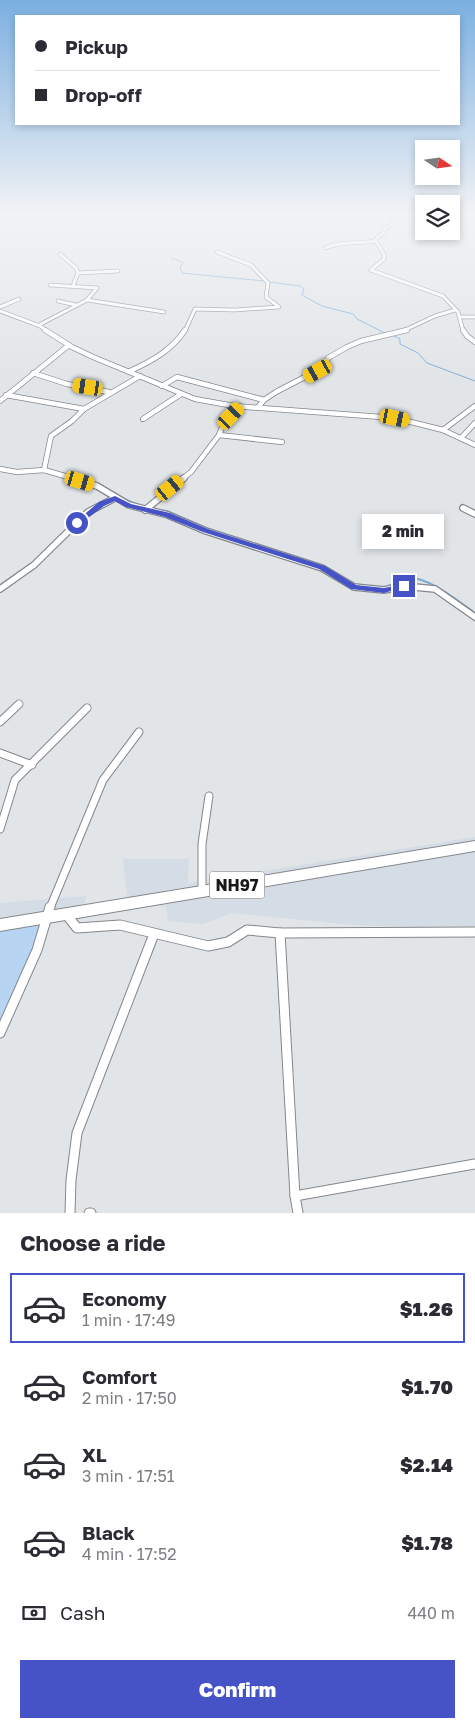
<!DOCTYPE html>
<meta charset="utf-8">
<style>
:root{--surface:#fff;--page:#f7f7f7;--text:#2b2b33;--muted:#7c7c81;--line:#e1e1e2;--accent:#4553c7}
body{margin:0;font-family:"Golos Text",sans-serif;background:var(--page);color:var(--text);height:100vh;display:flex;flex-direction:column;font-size:19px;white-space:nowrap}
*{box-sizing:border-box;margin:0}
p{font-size:16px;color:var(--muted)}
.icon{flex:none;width:28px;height:28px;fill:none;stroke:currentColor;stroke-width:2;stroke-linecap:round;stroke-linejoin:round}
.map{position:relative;height:1213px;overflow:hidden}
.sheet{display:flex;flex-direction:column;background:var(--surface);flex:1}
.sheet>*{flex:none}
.guide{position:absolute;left:15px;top:15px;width:445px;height:110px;border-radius:0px;box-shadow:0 2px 8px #0003;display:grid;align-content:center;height:110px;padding:0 20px;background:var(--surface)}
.needle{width:32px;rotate:103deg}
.buttons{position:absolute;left:415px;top:140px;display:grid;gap:10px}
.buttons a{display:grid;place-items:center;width:45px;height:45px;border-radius:0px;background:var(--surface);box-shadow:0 2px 8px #0003;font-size:25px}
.end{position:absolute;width:22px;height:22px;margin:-11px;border:6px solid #4553c7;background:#fff;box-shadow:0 0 0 2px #fff}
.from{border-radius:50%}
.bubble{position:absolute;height:35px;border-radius:0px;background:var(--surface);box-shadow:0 2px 8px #0003;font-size:16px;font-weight:800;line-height:35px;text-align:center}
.car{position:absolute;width:15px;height:30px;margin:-15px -8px;border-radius:6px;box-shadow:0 0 4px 1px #0007;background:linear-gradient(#f5c518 24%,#345 0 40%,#f5c518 0 76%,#345 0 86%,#f5c518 0)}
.guide b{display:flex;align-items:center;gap:18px;height:48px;font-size:19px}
.guide b+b{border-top:1px solid var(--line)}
.guide i{width:12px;height:12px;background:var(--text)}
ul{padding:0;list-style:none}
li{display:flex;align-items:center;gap:15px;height:70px;margin:0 10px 8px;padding:0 10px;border:2px solid transparent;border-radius:0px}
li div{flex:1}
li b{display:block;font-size:19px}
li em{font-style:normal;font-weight:800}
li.active{border-color:var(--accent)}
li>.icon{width:45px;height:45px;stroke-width:1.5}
h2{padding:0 20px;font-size:22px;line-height:60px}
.pay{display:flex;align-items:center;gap:12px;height:55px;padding:0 20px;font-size:19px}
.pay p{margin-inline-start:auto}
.button{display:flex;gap:10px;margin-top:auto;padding:10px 20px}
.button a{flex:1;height:58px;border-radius:0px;background:var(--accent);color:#fff;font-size:20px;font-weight:800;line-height:58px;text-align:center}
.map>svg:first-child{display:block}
.built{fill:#d4dce6}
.green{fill:#b8d4f3}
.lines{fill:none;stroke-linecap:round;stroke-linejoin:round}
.stream-far1{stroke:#79aad6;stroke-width:1}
.stream{stroke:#79aad6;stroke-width:2}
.street-far4-casing{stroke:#84878b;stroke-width:4.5}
.street-far3-casing{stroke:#84878b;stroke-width:6}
.street-far2-casing{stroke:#84878b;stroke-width:8}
.street-far1-casing{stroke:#84878b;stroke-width:9}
.street-casing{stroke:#84878b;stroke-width:11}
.highway-casing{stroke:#84878b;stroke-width:2}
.street-far4{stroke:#fff;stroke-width:3}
.street-far3{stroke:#fff;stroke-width:4.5}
.street-far2{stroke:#fff;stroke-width:5.5}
.street-far1{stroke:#fff;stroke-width:7}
.street{stroke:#fff;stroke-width:9}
.highway{fill:#fff;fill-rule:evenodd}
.route{fill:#4553c7}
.labels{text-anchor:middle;stroke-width:4.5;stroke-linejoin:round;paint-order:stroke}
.shield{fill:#fff;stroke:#5d5d5e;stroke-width:1}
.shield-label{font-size:16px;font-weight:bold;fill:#171819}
</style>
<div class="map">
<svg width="475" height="1213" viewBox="0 0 475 1213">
<rect width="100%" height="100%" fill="#e1e5e8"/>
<!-- built -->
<g class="built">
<path d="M475,837V926L412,927L353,925L232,913L203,924L168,921L166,906L128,904L123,859H189L188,883Z"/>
<path d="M86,896L83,912L0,926V903Z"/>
</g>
<!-- green -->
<path class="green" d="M43,918L31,959L0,1027V926Z"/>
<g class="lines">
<!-- stream-far1 -->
<g class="stream-far1">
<path d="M171,258L183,262L180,267L182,273L264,281"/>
<path d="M269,282L300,286L304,289L302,295L322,306L353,314L357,319L385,333"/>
<path d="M392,335L400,339V344L418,353L427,363L475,381"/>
</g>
<!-- stream -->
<g class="stream">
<path d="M123,499L142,506"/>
<path d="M159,510L167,511L196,524"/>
<path d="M388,586C394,584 400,579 406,578C427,575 459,602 475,613"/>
</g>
<defs>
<g id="street-far4">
<path d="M326,248C338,241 360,244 375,241"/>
<path d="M60,254L76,268L78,273L118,271"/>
<path d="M371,270L443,296L458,312L463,331"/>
<path d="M371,270L384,259V254L375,240L384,232L385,228L394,224L392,213"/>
<path d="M73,286L78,273"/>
<path d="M87,300L164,312"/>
<path d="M58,301L76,305"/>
<path d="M0,307L19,299"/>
<path d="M0,311L40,326L47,331"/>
<path d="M459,317H475"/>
<path d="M39,325L87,300L97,288L50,285"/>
<path d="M185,331L195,309L235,310L279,307L266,297L268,283L251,265L217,252"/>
<path d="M403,331L435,316L455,310"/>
</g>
<g id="street-far3">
<path d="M45,330L72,347L93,357L195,399L234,406L395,418L443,430L475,445"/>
<path d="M463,330L467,336L475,342"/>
<path d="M130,371C152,361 172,350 185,330"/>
<path d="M33,373L67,384L109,392"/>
<path d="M162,386L177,377L264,400"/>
<path d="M6,395L84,409"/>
<path d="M0,401L69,345"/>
<path d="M258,407L264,400L276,392L324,367L328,358L347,347L361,341L407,330"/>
<path d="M143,419L181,394"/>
<path d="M443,430L475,406"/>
<path d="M219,435L282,442"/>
<path d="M461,438L475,423"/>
<path d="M0,469L17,472L44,470L75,479"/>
<path d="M44,470L51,436L72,421L84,409L140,376"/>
<path d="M182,479L191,472L219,435L223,425L240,406"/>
</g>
<g id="street-far2">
<path d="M71,478L97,486L129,505L168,515L206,531L322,568L354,587L384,590L404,586L435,589L475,617"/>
<path d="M463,508L475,514"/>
<path d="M145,510L184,478"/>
<path d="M0,589L34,565L88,512L115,498"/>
</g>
<g id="street-far1">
<path d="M0,722L19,704"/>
<path d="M0,753L32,765"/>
<path d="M0,829L15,780L87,708"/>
<path d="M202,891V844L209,796"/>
<path d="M50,908L103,780L139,732"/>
</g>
<g id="street">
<path d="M66,914L77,928L120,925L208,946L228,942L247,930L280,933L475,932"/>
<path d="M280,933L295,1196L298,1213"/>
<path d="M0,1033L37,950L50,907"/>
<path d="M295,1196L475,1164"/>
<path d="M70,1213L71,1180L77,1133L154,934"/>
<path d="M89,1213H91"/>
</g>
<path id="highway" d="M475,841V851L0,931V919Z"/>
</defs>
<!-- street-far4 casing -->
<use href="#street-far4" class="street-far4-casing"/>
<!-- street-far3 casing -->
<use href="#street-far3" class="street-far3-casing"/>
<!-- street-far2 casing -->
<use href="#street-far2" class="street-far2-casing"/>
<!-- street-far1 casing -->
<use href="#street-far1" class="street-far1-casing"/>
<!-- street casing -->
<use href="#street" class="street-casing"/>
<!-- highway casing -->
<use href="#highway" class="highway-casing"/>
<!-- street-far4 -->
<use href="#street-far4" class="street-far4"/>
<!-- street-far3 -->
<use href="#street-far3" class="street-far3"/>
<!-- street-far2 -->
<use href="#street-far2" class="street-far2"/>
<!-- street-far1 -->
<use href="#street-far1" class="street-far1"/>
<!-- street -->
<use href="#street" class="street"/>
<!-- highway -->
<use href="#highway" class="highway"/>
</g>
<!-- sky -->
<linearGradient id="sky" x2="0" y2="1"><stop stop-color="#7bb0e1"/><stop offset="0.56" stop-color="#f2f3f5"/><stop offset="1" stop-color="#f2f3f5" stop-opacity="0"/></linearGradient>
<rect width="475" height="383" fill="url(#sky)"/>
<!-- route -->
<path class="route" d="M115,496L131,504L170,513L208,529L325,566L356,585L384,588L404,584L408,586L384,593L351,589L319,569L203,532L165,517L126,507L115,501L104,506L80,524L74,523L99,502Z"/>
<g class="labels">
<!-- shield labels -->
<rect class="shield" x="209.5" y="871.5" width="55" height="27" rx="4"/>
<g class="shield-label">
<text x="237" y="891">NH97</text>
</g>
</g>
</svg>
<div class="buttons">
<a><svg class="needle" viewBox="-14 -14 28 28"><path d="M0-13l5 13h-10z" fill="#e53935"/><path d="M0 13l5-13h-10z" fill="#7c7c81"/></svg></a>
<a><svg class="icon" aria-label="layers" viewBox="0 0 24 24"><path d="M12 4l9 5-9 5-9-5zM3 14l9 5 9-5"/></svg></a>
</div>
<i class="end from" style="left:77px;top:523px"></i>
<i class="end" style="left:404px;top:586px"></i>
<div class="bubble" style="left:362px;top:514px;width:82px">2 min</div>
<i class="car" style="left:318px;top:371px;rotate:241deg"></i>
<i class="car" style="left:88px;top:387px;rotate:279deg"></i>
<i class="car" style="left:231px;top:416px;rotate:43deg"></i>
<i class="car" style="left:395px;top:418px;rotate:102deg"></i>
<i class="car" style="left:80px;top:481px;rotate:106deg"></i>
<i class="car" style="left:170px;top:488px;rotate:51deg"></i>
<div class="guide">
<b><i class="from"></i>Pickup</b>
<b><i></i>Drop-off</b>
</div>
</div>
<section class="sheet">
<h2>Choose a ride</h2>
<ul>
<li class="active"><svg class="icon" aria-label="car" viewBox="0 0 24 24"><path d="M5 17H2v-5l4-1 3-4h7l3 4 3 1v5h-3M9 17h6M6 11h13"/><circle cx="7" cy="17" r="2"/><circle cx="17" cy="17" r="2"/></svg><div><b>Economy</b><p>1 min · 17:49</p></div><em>$1.26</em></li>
<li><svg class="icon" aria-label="car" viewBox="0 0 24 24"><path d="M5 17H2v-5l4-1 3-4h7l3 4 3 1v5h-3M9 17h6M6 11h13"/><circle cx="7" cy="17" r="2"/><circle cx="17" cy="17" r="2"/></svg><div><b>Comfort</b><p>2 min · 17:50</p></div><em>$1.70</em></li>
<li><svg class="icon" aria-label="car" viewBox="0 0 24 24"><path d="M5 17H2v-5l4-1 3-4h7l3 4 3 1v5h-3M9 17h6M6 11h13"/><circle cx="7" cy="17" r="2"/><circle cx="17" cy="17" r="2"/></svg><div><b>XL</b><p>3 min · 17:51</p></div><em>$2.14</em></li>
<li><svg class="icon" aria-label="car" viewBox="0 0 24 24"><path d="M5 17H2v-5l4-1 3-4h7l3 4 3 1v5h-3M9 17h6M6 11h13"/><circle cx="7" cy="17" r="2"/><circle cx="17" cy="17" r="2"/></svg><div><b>Black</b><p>4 min · 17:52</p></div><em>$1.78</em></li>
</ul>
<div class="pay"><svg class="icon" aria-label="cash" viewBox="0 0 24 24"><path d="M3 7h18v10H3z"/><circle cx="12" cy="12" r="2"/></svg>Cash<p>440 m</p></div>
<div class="button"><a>Confirm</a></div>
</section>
